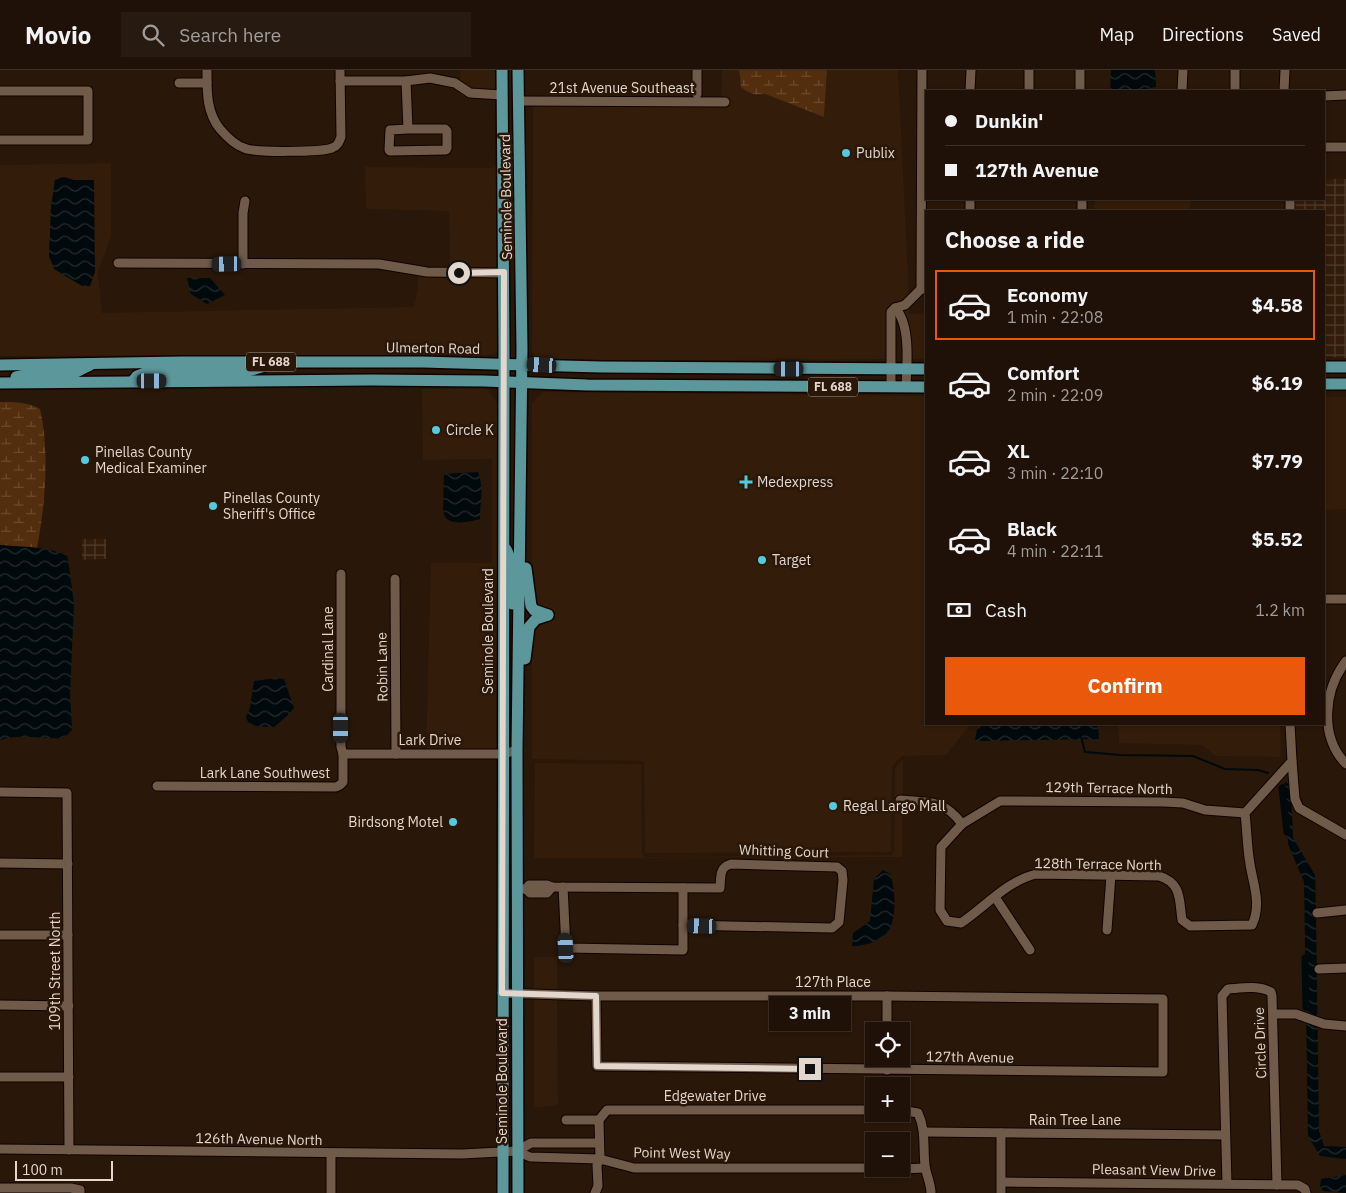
<!DOCTYPE html>
<meta charset="utf-8">
<style>
:root{--surface:#1f1107;--page:#271a11;--text:#f1f3f6;--muted:#a19d9b;--line:#3c3128;--accent:#ea580c}
body{margin:0;font-family:"IBM Plex Sans",sans-serif;background:var(--page);color:var(--text);height:100vh;display:flex;flex-direction:column;font-size:19px;white-space:nowrap}
*{box-sizing:border-box;margin:0}
p{font-size:16px;color:var(--muted)}
.icon{flex:none;width:28px;height:28px;fill:none;stroke:currentColor;stroke-width:2;stroke-linecap:round;stroke-linejoin:round}
.map{position:relative;flex:1;overflow:hidden}
.side{position:absolute;left:925px;top:140px;width:400px;height:515px;display:flex;flex-direction:column;background:var(--surface);border-radius:0px;box-shadow:0 1px 4px #0004,0 0 0 1px var(--line)}
.side>*{flex:none}
.hud{position:absolute;left:925px;top:20px;width:400px;height:110px;border-radius:0px;box-shadow:0 1px 4px #0004,0 0 0 1px var(--line);display:grid;align-content:center;height:110px;padding:0 20px;background:var(--surface)}
.tools{position:absolute;left:865px;top:952px;display:grid;gap:10px}
.tools a{display:grid;place-items:center;width:45px;height:45px;border-radius:0px;background:var(--surface);box-shadow:0 1px 4px #0004,0 0 0 1px var(--line);font-size:25px}
.scale{position:absolute;left:15px;bottom:12px;width:98px;box-sizing:border-box;padding-left:5px;border:2px solid #e2d6cd;border-top:0;font-size:14px;line-height:18px;white-space:nowrap;color:#e2d6cd;-webkit-text-stroke:4px #291709;paint-order:stroke}
.end{position:absolute;width:22px;height:22px;margin:-11px;border:6px solid #e2d6cd;background:#111;box-shadow:0 0 0 2px #111}
.from{border-radius:50%}
.bubble{position:absolute;height:35px;border-radius:0px;background:var(--surface);box-shadow:0 1px 4px #0004,0 0 0 1px var(--line);font-size:16px;font-weight:800;line-height:35px;text-align:center}
.car{position:absolute;width:15px;height:30px;margin:-15px -8px;border-radius:6px;box-shadow:0 0 4px 1px #0007;background:linear-gradient(#222 24%,#8ab4d8 0 40%,#222 0 76%,#8ab4d8 0 86%,#222 0)}
.hud b{display:flex;align-items:center;gap:18px;height:48px;font-size:19px}
.hud b+b{border-top:1px solid var(--line)}
.hud i{width:12px;height:12px;background:var(--text)}
ul{padding:0;list-style:none}
li{display:flex;align-items:center;gap:15px;height:70px;margin:0 10px 8px;padding:0 10px;border:2px solid transparent;border-radius:0px}
li div{flex:1}
li b{display:block;font-size:19px}
li em{font-style:normal;font-weight:800}
li.active{border-color:var(--accent)}
li>.icon{width:45px;height:45px;stroke-width:1.5}
h2{padding:0 20px;font-size:22px;line-height:60px}
.pay{display:flex;align-items:center;gap:12px;height:55px;padding:0 20px;font-size:19px}
.pay p{margin-inline-start:auto}
.button{display:flex;gap:10px;margin-top:auto;padding:10px 20px}
.button a{flex:1;height:58px;border-radius:0px;background:var(--accent);color:#fff;font-size:20px;font-weight:800;line-height:58px;text-align:center}
header{display:flex;align-items:center;gap:30px;box-sizing:border-box;height:70px;padding:0 25px;background:var(--surface);border-bottom:1px solid var(--line)}
header strong{font-size:24px}
nav{display:flex;gap:28px;margin-inline-start:auto;font-size:18px}
.search{width:350px;height:45px;background:var(--page);display:flex;align-items:center;gap:12px;box-sizing:border-box;padding:0 18px;border-radius:0px;color:var(--muted);font-size:19px}
.map>svg:first-child{display:block}
.built{fill:#331c09;fill-rule:evenodd}
.industrial{fill:url(#industrial-grid)}
.wetland{fill:url(#wetland-marsh)}
.water{fill:url(#water-waves)}
.lines{fill:none;stroke-linecap:round;stroke-linejoin:round}
.stream{stroke:#00090c;stroke-width:2}
.canal{stroke:#00090c;stroke-width:7}
.minor-casing{stroke:#100300;stroke-width:11}
.major-casing{stroke:#100300;stroke-width:14}
.minor{stroke:#705b4b;stroke-width:9}
.major{stroke:#5c979b;stroke-width:11}
.route{stroke:#e2d6cd;stroke-width:6}
.poi-dot{fill:#54cadc;stroke:#291709;stroke-width:2}
.labels{text-anchor:middle;stroke-width:5;stroke-linejoin:round;paint-order:stroke}
.shield{fill:#291709;stroke:#aa9d92;stroke-width:1}
.shield-label{font-size:12px;font-weight:bold;fill:#e2d6cd}
.street-label{font-size:14px;fill:#e2d6cd;stroke:#291709}
.poi-label{font-size:14px;fill:#e2d6cd;stroke:#291709;text-anchor:start}
</style>
<header>
<strong>Movio</strong>
<div class="search"><svg class="icon" aria-label="search" viewBox="0 0 24 24"><circle cx="10" cy="10" r="6"/><path d="M15 15l6 6"/></svg>Search here</div>
<nav><a>Map</a><a>Directions</a><a>Saved</a></nav>
</header>
<div class="map">
<svg width="1346" height="1123" viewBox="0 0 1346 1123">
<defs>
<pattern id="industrial-grid" width="8" height="8" patternUnits="userSpaceOnUse" patternTransform="scale(1.25)"><rect width="8" height="8" fill="#331c09"/><path d="M0 4h8M4 0v8" fill="none" stroke="#503c2c"/></pattern>
<pattern id="wetland-marsh" width="20" height="14" patternUnits="userSpaceOnUse" patternTransform="scale(1.25)"><rect width="20" height="14" fill="#522d0e"/><path d="M1 5h8M5 5V1M11 12h8M15 12V8" fill="none" stroke="#6b4b30"/></pattern>
<pattern id="water-waves" width="16" height="10" patternUnits="userSpaceOnUse" patternTransform="scale(1.25)"><rect width="16" height="10" fill="#00090c"/><path d="M0 5q4-4 8 0t8 0" fill="none" stroke="#252c2e"/></pattern>
</defs>
<rect width="100%" height="100%" fill="#291709"/>
<!-- built -->
<g class="built">
<path d="M460,0H498V29L461,26Z"/>
<path d="M722,0H739V9L758,26L765,24L824,46L827,0H898L909,226L903,232L894,233L891,235L888,289L539,291L532,283L533,36H728V28L699,29L721,27Z"/>
<path d="M111,93V167L98,202L102,243L414,237L418,216V204L444,207L499,206L500,281L489,285L0,286V95ZM64,107L74,110H93L54,199Z"/>
<path d="M499,96V199H450L449,141L366,139L365,97L490,98Z"/>
<path d="M1095,129H1190V141H1094Z"/>
<path d="M909,236L910,244H926V289H910L909,262L904,243L902,240Z"/>
<path d="M422,319H488L500,338L498,680H426L431,493H492V389L423,390Z"/>
<path d="M543,322L926,326V654H971L946,685L902,686L892,696L891,782L645,783L644,691L532,689V333Z"/>
<path d="M1324,327H1346V439L1324,440Z"/>
<path d="M1118,654H1280L1281,687L1216,686L1202,675L1119,673Z"/>
<path d="M903,689V726H897L896,733L902,734V787L534,788L535,693L641,694L642,783L645,787L891,785L894,782L895,698Z"/>
<rect x="534" y="887" width="23" height="34"/>
<path d="M534,928L557,929L558,1035L534,1038Z"/>
</g>
<!-- industrial -->
<g class="industrial">
<path d="M1324,109H1346V288L1324,287V141H1294V129H1324Z"/>
<path d="M82,469H106V489L82,490Z"/>
</g>
<!-- wetland -->
<g class="wetland">
<path d="M739,0H827L824,47L765,24C756,26 748,23 741,17Z"/>
<path d="M0,332C14,332 28,332 40,339C50,382 45,436 37,478L0,475Z"/>
</g>
<!-- water -->
<g class="water">
<path d="M1111,0H1155L1156,17L1137,21H1110Z"/>
<path d="M64,107L74,110H94L95,202L90,216H82L54,199L49,186L51,138L55,109Z"/>
<path d="M187,208H210L225,225L207,234L191,224Z"/>
<path d="M478,402C484,417 480,432 480,449C469,452 444,458 443,440L444,404Z"/>
<path d="M0,475C21,477 48,476 67,486L68,489L74,534L70,623L72,660L64,668C43,670 21,663 0,670Z"/>
<path d="M277,608L284,609L294,638L287,646L274,657L256,656L248,652L246,647L250,638L254,611Z"/>
<path d="M981,654H1098L1099,669L975,671L977,659Z"/>
<path d="M1286,712L1291,717L1293,768L1315,805L1316,840H1313L1314,847H1316L1319,1061L1324,1076L1346,1077V1089L1320,1086L1308,1066L1304,812L1288,774L1286,731L1280,722L1281,716Z"/>
<path d="M883,800L890,804C895,816 897,846 890,858C883,871 865,876 852,876L853,863L870,851L874,809Z"/>
<path d="M1346,1105V1123L1323,1121L1320,1116L1321,1109Z"/>
</g>
<g class="lines">
<!-- stream -->
<path class="stream" d="M1081,667L1085,682L1121,685L1193,686L1225,699L1258,700L1268,703"/>
<!-- canal -->
<g class="canal">
<path d="M1282,718L1287,762"/>
<path d="M1305,888L1306,937"/>
</g>
<defs>
<g id="minor">
<path d="M207,0C207,20 206,42 220,59C226,66 235,75 244,78C254,83 322,82 332,78C338,76 339,72 341,67L340,0"/>
<path d="M922,0L921,219H926"/>
<path d="M340,11H406L430,8L455,13L470,23L502,25"/>
<path d="M406,11L408,59L390,60L389,80L390,81L446,80L447,78V61L445,59H408"/>
<path d="M179,13H207"/>
<path d="M0,21H88V70H0"/>
<path d="M970,21L971,0"/>
<path d="M1029,21V0"/>
<path d="M1080,21V0"/>
<path d="M1182,21L1183,0"/>
<path d="M1235,21V0"/>
<path d="M1284,21L1285,0"/>
<path d="M697,24V0"/>
<path d="M1324,26L1346,25"/>
<path d="M520,31L725,32"/>
<path d="M1324,77H1346"/>
<path d="M970,141V129"/>
<path d="M1082,141V129"/>
<path d="M1290,141V129"/>
<path d="M118,193L379,194L427,202L504,203"/>
<path d="M243,194V143L245,131"/>
<path d="M895,238C911,254 907,295 906,317"/>
<path d="M891,317V242L895,238L905,235L921,219"/>
<path d="M395,509L396,684"/>
<path d="M1324,529H1346"/>
<path d="M1346,591C1324,620 1319,666 1346,694"/>
<path d="M343,684H503L517,680"/>
<path d="M1292,691L1295,729L1299,738L1346,765"/>
<path d="M157,716L336,717L340,715L343,712V684L341,677V504"/>
<path d="M0,722L67,723L69,1080"/>
<path d="M900,730C927,732 944,729 962,754"/>
<path d="M1245,743C1247,760 1247,777 1250,794C1253,814 1262,834 1252,855L1190,856L1182,850C1179,830 1182,813 1159,806L1036,804C1007,811 985,837 961,853L947,851L940,840L941,777L962,754L1000,731L1163,732L1183,733L1205,740L1245,743L1292,691L1290,654"/>
<path d="M0,793L68,794"/>
<path d="M563,817L566,878L683,880V818"/>
<path d="M521,819H526L530,823H547L552,817"/>
<path d="M526,819L529,815H547L552,817L720,818C721,807 719,797 731,794L837,797L842,801L843,810L839,852L832,858L683,855"/>
<path d="M995,827L1030,880"/>
<path d="M1317,843L1346,840"/>
<path d="M1107,860L1111,805"/>
<path d="M0,865H68"/>
<path d="M1319,899L1346,898"/>
<path d="M502,923L596,926H887L1163,929V1002L597,996L596,926"/>
<path d="M0,935L69,936"/>
<path d="M1273,944H1296L1324,954L1346,956"/>
<path d="M887,961V926"/>
<path d="M887,1000V989"/>
<path d="M0,1007H69"/>
<path d="M901,1040L918,1043C926,1060 923,1077 925,1095C926,1105 931,1113 931,1123"/>
<path d="M566,1050H599"/>
<path d="M924,1062L1225,1065"/>
<path d="M1001,1063V1123"/>
<path d="M0,1079L462,1084L517,1081L530,1087L600,1089L634,1098H874"/>
<path d="M517,1081L531,1073H599"/>
<path d="M331,1084V1123"/>
<path d="M901,1099L925,1098"/>
<path d="M1002,1112L1298,1115L1305,1119L1306,1123"/>
<path d="M1227,1114L1222,926L1228,919C1242,918 1258,915 1271,922L1272,926L1277,1115"/>
<path d="M0,1118H71L80,1120V1123"/>
<path d="M595,1123L598,1116L597,1095L600,1089L599,1050L607,1040H874"/>
</g>
<g id="major">
<path d="M502,0L504,276L503,1123"/>
<path d="M0,295L182,292H423L601,297L926,299"/>
<path d="M1324,297H1346"/>
<path d="M16,307L30,304H72L90,295"/>
<path d="M133,311L137,306L147,302L248,301L265,296"/>
<path d="M0,313L371,310L484,311L587,315L926,317"/>
<path d="M1324,314H1346"/>
<path d="M506,479L510,488L512,534"/>
<path d="M526,498L531,536L534,540L548,545"/>
<path d="M525,589L529,557L536,549L548,545"/>
<path d="M518,1123L517,680L522,279L518,0"/>
</g>
</defs>
<!-- minor casing -->
<use href="#minor" class="minor-casing"/>
<!-- major casing -->
<use href="#major" class="major-casing"/>
<!-- minor -->
<use href="#minor" class="minor"/>
<!-- major -->
<use href="#major" class="major"/>
</g>
<g class="lines">
<!-- route -->
<path class="route" d="M459,203L504,202L502,923L596,926L597,996L810,999"/>
</g>
<!-- markers -->
<g class="poi-dot">
<circle cx="846" cy="83" r="5"/>
<circle cx="436" cy="360" r="5"/>
<circle cx="85" cy="390" r="5"/>
<path d="M743.5 404.5h5v5h5v5h-5v5h-5v-5h-5v-5h5z"/>
<circle cx="213" cy="436" r="5"/>
<circle cx="762" cy="490" r="5"/>
<circle cx="833" cy="736" r="5"/>
<circle cx="453" cy="752" r="5"/>
</g>
<g class="labels">
<!-- shield labels -->
<g class="shield">
<rect x="246" y="282.5" width="50" height="19" rx="4"/>
<rect x="808" y="307.5" width="50" height="19" rx="4"/>
</g>
<g class="shield-label">
<text x="271" y="296">FL 688</text>
<text x="833" y="321">FL 688</text>
</g>
<!-- street labels -->
<g class="street-label">
<text x="622" y="23">21st Avenue Southeast</text>
<text transform="translate(506 127) rotate(-91)" y="5">Seminole Boulevard</text>
<text transform="translate(433 278) rotate(1)" y="5">Ulmerton Road</text>
<text transform="translate(488 561) rotate(-90)" y="5">Seminole Boulevard</text>
<text transform="translate(328 579) rotate(-90)" y="5">Cardinal Lane</text>
<text transform="translate(382 597) rotate(-91)" y="5">Robin Lane</text>
<text x="430" y="675">Lark Drive</text>
<text x="265" y="708">Lark Lane Southwest</text>
<text transform="translate(1109 718) rotate(1)" y="5">129th Terrace North</text>
<text transform="translate(784 781) rotate(2)" y="5">Whitting Court</text>
<text transform="translate(1098 794) rotate(1)" y="5">128th Terrace North</text>
<text transform="translate(55 901) rotate(-90)" y="5">109th Street North</text>
<text x="833" y="917">127th Place</text>
<text transform="translate(1260 973) rotate(-92)" y="5">Circle Drive</text>
<text transform="translate(970 987) rotate(1)" y="5">127th Avenue</text>
<text transform="translate(502 1011) rotate(-90)" y="5">Seminole Boulevard</text>
<text x="715" y="1031">Edgewater Drive</text>
<text x="1075" y="1055">Rain Tree Lane</text>
<text transform="translate(259 1069) rotate(1)" y="5">126th Avenue North</text>
<text transform="translate(682 1083) rotate(1)" y="5">Point West Way</text>
<text transform="translate(1154 1100) rotate(1)" y="5">Pleasant View Drive</text>
</g>
<!-- poi labels -->
<g class="poi-label">
<text x="856" y="88">Publix</text>
<text x="446" y="365">Circle K</text>
<text x="95" y="387">Pinellas County<tspan x="95" dy="16">Medical Examiner</tspan></text>
<text x="757" y="417">Medexpress</text>
<text x="223" y="433">Pinellas County<tspan x="223" dy="16">Sheriff's Office</tspan></text>
<text x="772" y="495">Target</text>
<text x="843" y="741">Regal Largo Mall</text>
<text x="443" y="757" text-anchor="end">Birdsong Motel</text>
</g>
</g>
</svg>
<div class="tools">
<a><svg class="icon" aria-label="locate" viewBox="0 0 24 24"><circle cx="12" cy="12" r="6"/><path d="M12 2v4M12 18v4M2 12h4M18 12h4"/></svg></a>
<a>+</a>
<a>−</a>
</div>
<div class="scale">100 m</div>
<i class="end from" style="left:459px;top:203px"></i>
<i class="end" style="left:810px;top:999px"></i>
<div class="bubble" style="left:769px;top:926px;width:82px">3 min</div>
<i class="car" style="left:227px;top:194px;rotate:269deg"></i>
<i class="car" style="left:542px;top:295px;rotate:273deg"></i>
<i class="car" style="left:789px;top:299px;rotate:270deg"></i>
<i class="car" style="left:152px;top:311px;rotate:90deg"></i>
<i class="car" style="left:341px;top:658px;rotate:180deg"></i>
<i class="car" style="left:702px;top:856px;rotate:272deg"></i>
<i class="car" style="left:566px;top:878px;rotate:357deg"></i>
<div class="hud">
<b><i class="from"></i>Dunkin'</b>
<b><i></i>127th Avenue</b>
</div>
<section class="side">
<h2>Choose a ride</h2>
<ul>
<li class="active"><svg class="icon" aria-label="car" viewBox="0 0 24 24"><path d="M5 17H2v-5l4-1 3-4h7l3 4 3 1v5h-3M9 17h6M6 11h13"/><circle cx="7" cy="17" r="2"/><circle cx="17" cy="17" r="2"/></svg><div><b>Economy</b><p>1 min · 22:08</p></div><em>$4.58</em></li>
<li><svg class="icon" aria-label="car" viewBox="0 0 24 24"><path d="M5 17H2v-5l4-1 3-4h7l3 4 3 1v5h-3M9 17h6M6 11h13"/><circle cx="7" cy="17" r="2"/><circle cx="17" cy="17" r="2"/></svg><div><b>Comfort</b><p>2 min · 22:09</p></div><em>$6.19</em></li>
<li><svg class="icon" aria-label="car" viewBox="0 0 24 24"><path d="M5 17H2v-5l4-1 3-4h7l3 4 3 1v5h-3M9 17h6M6 11h13"/><circle cx="7" cy="17" r="2"/><circle cx="17" cy="17" r="2"/></svg><div><b>XL</b><p>3 min · 22:10</p></div><em>$7.79</em></li>
<li><svg class="icon" aria-label="car" viewBox="0 0 24 24"><path d="M5 17H2v-5l4-1 3-4h7l3 4 3 1v5h-3M9 17h6M6 11h13"/><circle cx="7" cy="17" r="2"/><circle cx="17" cy="17" r="2"/></svg><div><b>Black</b><p>4 min · 22:11</p></div><em>$5.52</em></li>
</ul>
<div class="pay"><svg class="icon" aria-label="cash" viewBox="0 0 24 24"><path d="M3 7h18v10H3z"/><circle cx="12" cy="12" r="2"/></svg>Cash<p>1.2 km</p></div>
<div class="button"><a>Confirm</a></div>
</section>
</div>
